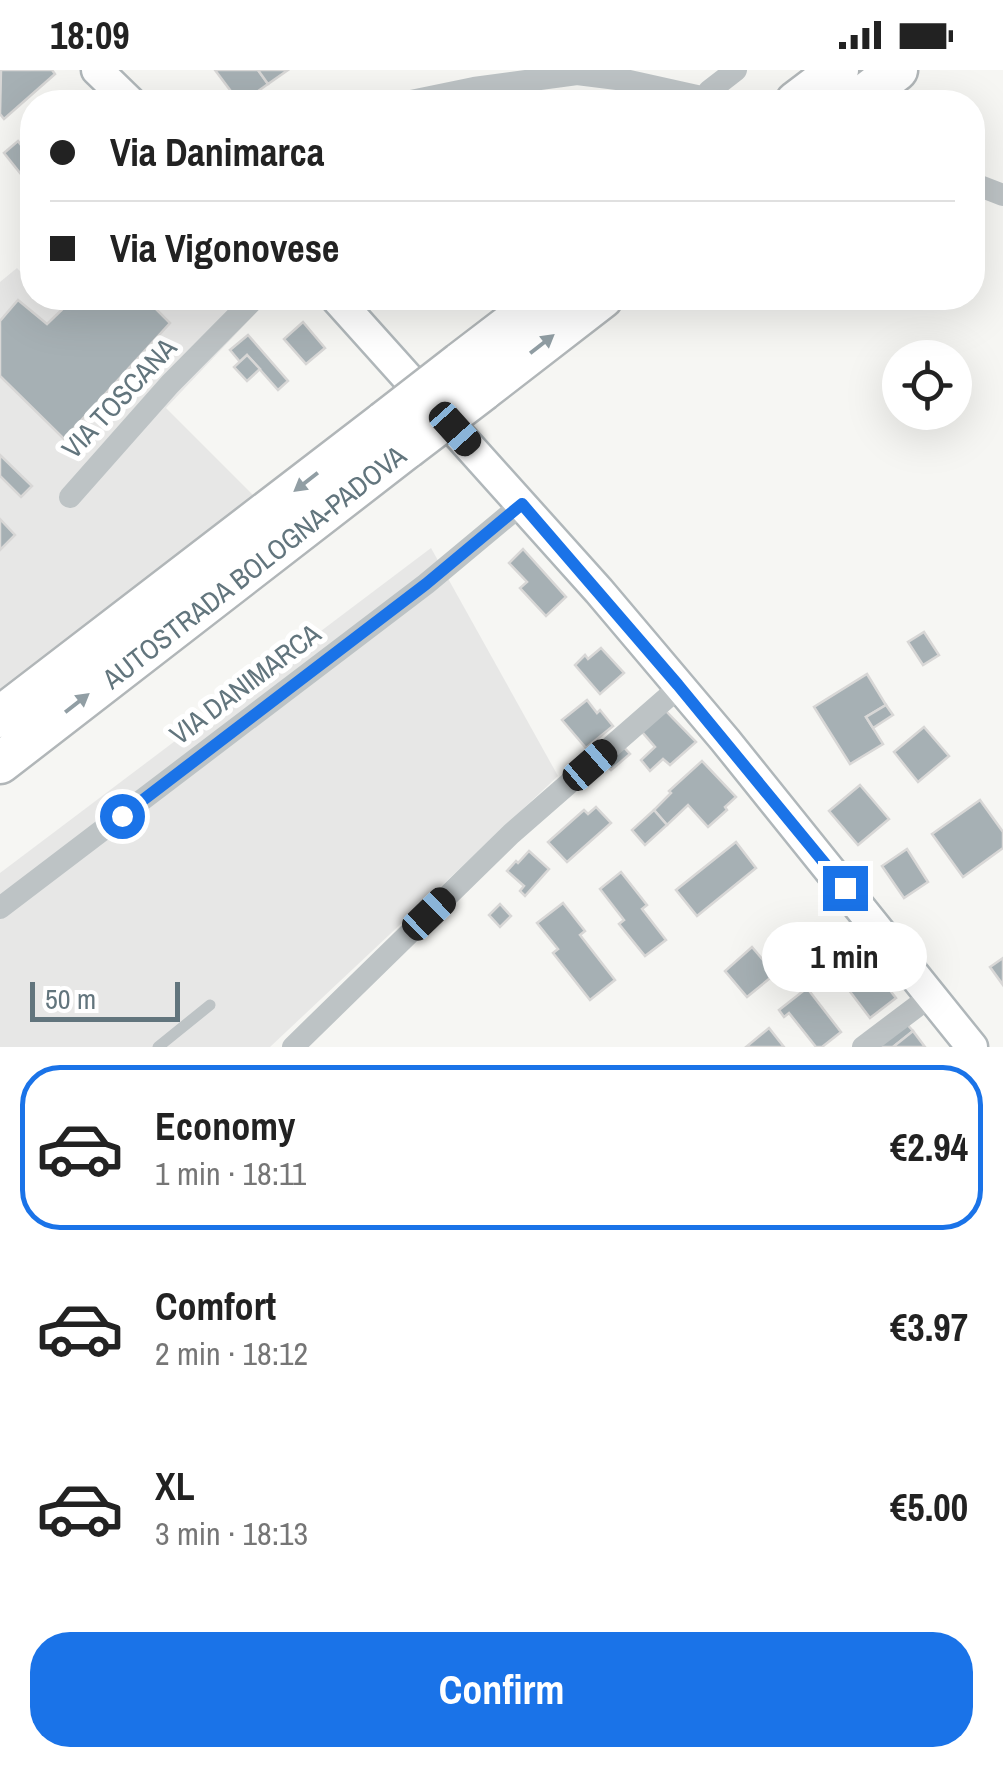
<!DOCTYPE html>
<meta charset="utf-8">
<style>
:root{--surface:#fff;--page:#f2f2f2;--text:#222;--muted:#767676;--line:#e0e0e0;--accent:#1a73e8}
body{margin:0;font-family:"Archivo Narrow",sans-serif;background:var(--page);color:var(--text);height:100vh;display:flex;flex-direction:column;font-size:38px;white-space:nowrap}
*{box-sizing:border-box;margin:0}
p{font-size:32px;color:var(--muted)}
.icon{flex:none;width:55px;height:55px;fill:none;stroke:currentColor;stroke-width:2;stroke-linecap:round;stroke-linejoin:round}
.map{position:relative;height:977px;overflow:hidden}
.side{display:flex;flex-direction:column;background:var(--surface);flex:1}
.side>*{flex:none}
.hud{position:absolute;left:20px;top:20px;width:965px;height:220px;border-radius:40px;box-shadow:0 10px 40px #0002;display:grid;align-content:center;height:220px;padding:0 30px;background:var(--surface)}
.buttons{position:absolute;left:882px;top:270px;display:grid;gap:20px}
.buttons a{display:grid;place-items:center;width:90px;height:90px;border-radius:50%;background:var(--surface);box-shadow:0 10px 40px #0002;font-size:50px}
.scale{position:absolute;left:30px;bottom:25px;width:150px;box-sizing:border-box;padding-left:10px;border:5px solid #62757d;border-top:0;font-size:28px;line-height:35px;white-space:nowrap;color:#62757d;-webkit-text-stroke:8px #fff;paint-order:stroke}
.end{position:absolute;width:45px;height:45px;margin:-22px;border:12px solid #1a73e8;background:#fff;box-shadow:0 0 0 5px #fff}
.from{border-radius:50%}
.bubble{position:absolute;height:70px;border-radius:35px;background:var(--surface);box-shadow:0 10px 40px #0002;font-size:32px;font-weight:700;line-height:70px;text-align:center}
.car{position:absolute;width:30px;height:60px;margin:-30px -15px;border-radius:12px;box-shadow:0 0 8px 2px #0007;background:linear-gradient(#222 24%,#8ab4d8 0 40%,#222 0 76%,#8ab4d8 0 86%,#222 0)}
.hud b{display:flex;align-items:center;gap:35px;height:95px;font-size:38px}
.hud b+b{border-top:2px solid var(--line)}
.hud i{width:25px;height:25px;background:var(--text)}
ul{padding:18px 0 0;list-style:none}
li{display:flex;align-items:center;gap:30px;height:165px;margin:0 20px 15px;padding:0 10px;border:5px solid transparent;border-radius:40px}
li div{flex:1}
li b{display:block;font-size:38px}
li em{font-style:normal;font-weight:700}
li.selected{border-color:var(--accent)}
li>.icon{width:90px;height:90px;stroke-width:1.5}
.cta{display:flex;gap:20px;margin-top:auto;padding:20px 30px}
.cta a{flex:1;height:115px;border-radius:40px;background:var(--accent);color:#fff;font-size:40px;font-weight:700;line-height:115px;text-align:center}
.status{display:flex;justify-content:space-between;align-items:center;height:70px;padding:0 50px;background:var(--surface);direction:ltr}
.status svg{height:28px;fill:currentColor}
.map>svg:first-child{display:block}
.built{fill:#e7e7e6}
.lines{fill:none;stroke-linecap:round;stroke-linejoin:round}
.stream{stroke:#b6c4c7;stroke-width:6}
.building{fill:#a6b0b4;stroke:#d8d7d6;stroke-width:2.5}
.secondary-casing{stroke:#b0b7ba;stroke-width:35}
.motorway-casing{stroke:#b1b6b8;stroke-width:45}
.service{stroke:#bdc3c5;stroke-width:11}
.minor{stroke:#bdc3c5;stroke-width:22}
.secondary{stroke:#fff;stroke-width:30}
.motorway{stroke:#fff;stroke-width:40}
.motorway-bridge-casing{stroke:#b1b6b8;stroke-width:45;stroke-linecap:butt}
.motorway-bridge{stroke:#fff;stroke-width:40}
.oneway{fill:#919ea4}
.route{stroke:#1a73e8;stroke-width:12}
.labels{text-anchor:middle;stroke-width:10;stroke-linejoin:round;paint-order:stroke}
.street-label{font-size:28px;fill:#62757d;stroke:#fff}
</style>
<div class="status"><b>18:09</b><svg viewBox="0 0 49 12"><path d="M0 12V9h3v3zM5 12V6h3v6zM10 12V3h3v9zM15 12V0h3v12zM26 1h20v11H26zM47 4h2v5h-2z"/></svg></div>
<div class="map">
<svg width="1003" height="977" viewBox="0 0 1003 977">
<rect width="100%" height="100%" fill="#f6f6f3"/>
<!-- built -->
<g class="built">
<path d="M17,198L32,214V228H46L50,231L54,228H270L166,338L256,428L0,620V212Z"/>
<path d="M431,478L558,706L270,977H0V803Z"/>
</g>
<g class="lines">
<!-- stream -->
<path class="stream" d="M478,32L497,27L616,26L644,32"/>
</g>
<!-- building -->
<g class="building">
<path d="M1,0H52L55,4L4,49L0,44Z"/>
<path d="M215,0H258L268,14L243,32H239Z"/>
<path d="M258,0H288L268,14Z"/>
<path d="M18,71L32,90V93L20,103L4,83Z"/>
<path d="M74,228H153L149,232L170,253L64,369L0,306V251L18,230L47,254Z"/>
<path d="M303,252L325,278L306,294L284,269Z"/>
<path d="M248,265L288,311L278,320L247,285L240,292L230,280Z"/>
<path d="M247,285L260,299L247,311L234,297Z"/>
<path d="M0,385L32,416L21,427L0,406Z"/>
<path d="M0,449L15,465L0,480Z"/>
<path d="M523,479L566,527L546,546L520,518L527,512L509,493Z"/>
<path d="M924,562L939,585L923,595L908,572Z"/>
<path d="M601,578L624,603L600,624L575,595L585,585L588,589Z"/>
<path d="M867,604L886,635L866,647L883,674L850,694L814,637Z"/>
<path d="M587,630L597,643L600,640L613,656L586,678L562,650Z"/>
<path d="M660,635L696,672L670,695L663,689L650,701L641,690L655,677L637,656Z"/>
<path d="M886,635L893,645L873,658L866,647Z"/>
<path d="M924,657L949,686L918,712L894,682Z"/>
<path d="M619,672L630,684L611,700L600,689Z"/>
<path d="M702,691L736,727L725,737L727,740L708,757L688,735L667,755L654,740L671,723L669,721Z"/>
<path d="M860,715L889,749L858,775L829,741Z"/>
<path d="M980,730L1003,762V778L963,807L932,764Z"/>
<path d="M596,737L611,753L567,792L548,772L584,740L588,744Z"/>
<path d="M654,740L667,755L645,775L632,760Z"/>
<path d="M736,772L756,798L697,846L676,820Z"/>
<path d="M907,779L928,812L904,828L882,796Z"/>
<path d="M529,781L549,799L525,826L520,821L524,816L507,801L516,791L518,793Z"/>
<path d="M621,802L647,835L642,839L666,870L645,886L619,854L624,850L600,819Z"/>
<path d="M563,833L585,861L580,865L615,910L590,930L553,883L558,879L537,853Z"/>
<path d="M500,834L511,846L500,857L489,845Z"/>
<path d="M752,877L775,904L747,927L725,901Z"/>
<path d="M853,881L864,893L845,908L839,901L843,898L839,892Z"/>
<path d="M1003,888V915L990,897Z"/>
<path d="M867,891L896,928L870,948L842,911Z"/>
<path d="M807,918L841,962L822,977H816L789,943L784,947L779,940Z"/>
<path d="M905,952L913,961L893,977H877Z"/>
<path d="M769,958L784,977H746Z"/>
<path d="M913,961L925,977H893Z"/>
</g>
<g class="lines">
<defs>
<g id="secondary">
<path d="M97,0L130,32"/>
<path d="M336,228L599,521L725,670L972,977"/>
</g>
<g id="motorway">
<path d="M796,32L838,0"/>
<path d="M855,32L897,0"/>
<path d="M460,293L545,228"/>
<path d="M483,320L602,228"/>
<path d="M0,647L384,352"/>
<path d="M0,693L407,378"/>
</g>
</defs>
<!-- secondary casing -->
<use href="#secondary" class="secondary-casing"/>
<!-- motorway casing -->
<use href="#motorway" class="motorway-casing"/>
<!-- service -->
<path class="service" d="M158,977L210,935"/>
<!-- minor -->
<g class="minor">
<path d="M706,28L709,21L736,0"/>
<path d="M406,32L474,18L577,4L625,10L724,32"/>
<path d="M972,113L1003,125"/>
<path d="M70,427L170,314L255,228"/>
<path d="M0,838L426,514L522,434"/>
<path d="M293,977L511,764L669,626L678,615"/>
<path d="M863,977L932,925"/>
</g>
<!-- secondary -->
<use href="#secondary" class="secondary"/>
<!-- motorway -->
<use href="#motorway" class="motorway"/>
<defs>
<g id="motorway-bridge">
<path d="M384,352L460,293"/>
<path d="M407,378L483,320"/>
</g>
</defs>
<!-- motorway-bridge casing -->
<use href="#motorway-bridge" class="motorway-bridge-casing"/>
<!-- motorway-bridge -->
<use href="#motorway-bridge" class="motorway-bridge"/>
</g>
<!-- one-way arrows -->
<defs><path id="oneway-solid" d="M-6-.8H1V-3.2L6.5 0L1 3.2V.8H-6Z" transform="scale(2.5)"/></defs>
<g class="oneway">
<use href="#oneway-solid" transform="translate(542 274) rotate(-38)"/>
<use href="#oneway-solid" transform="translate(306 412) rotate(142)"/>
<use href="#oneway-solid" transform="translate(77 633) rotate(-38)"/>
</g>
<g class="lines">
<!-- route -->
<path class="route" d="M122,746L426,514L522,434L678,615L845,818"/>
</g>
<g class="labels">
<!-- street labels -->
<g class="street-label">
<text transform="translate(119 328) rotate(-47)" y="10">VIA TOSCANA</text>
<text transform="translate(254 497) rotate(-38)" y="10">AUTOSTRADA BOLOGNA-PADOVA</text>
<text transform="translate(245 614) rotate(-37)" y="10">VIA DANIMARCA</text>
</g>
</g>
</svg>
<div class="buttons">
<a><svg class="icon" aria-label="locate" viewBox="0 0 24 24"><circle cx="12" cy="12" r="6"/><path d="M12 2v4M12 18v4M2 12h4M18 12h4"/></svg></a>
</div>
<div class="scale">50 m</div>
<i class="end from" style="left:122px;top:746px"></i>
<i class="end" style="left:845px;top:818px"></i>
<div class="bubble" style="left:762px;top:852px;width:165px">1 min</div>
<i class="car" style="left:455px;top:359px;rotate:138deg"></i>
<i class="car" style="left:590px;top:695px;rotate:49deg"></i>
<i class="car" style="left:429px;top:844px;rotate:46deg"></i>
<div class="hud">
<b><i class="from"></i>Via Danimarca</b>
<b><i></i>Via Vigonovese</b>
</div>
</div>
<section class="side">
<ul>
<li class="selected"><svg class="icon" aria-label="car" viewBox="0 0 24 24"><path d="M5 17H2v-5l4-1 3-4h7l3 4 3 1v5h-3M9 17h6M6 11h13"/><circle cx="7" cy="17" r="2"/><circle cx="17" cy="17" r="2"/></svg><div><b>Economy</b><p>1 min · 18:11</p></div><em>€2.94</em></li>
<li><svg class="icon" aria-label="car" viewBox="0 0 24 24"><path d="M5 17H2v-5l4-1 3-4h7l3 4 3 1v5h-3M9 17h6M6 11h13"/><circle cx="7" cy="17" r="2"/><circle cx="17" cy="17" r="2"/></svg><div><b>Comfort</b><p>2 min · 18:12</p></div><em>€3.97</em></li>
<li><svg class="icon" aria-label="car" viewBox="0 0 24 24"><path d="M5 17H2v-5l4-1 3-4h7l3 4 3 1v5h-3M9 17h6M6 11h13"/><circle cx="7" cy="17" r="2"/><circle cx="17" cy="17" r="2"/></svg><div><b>XL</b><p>3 min · 18:13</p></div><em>€5.00</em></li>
</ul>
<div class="cta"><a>Confirm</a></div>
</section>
